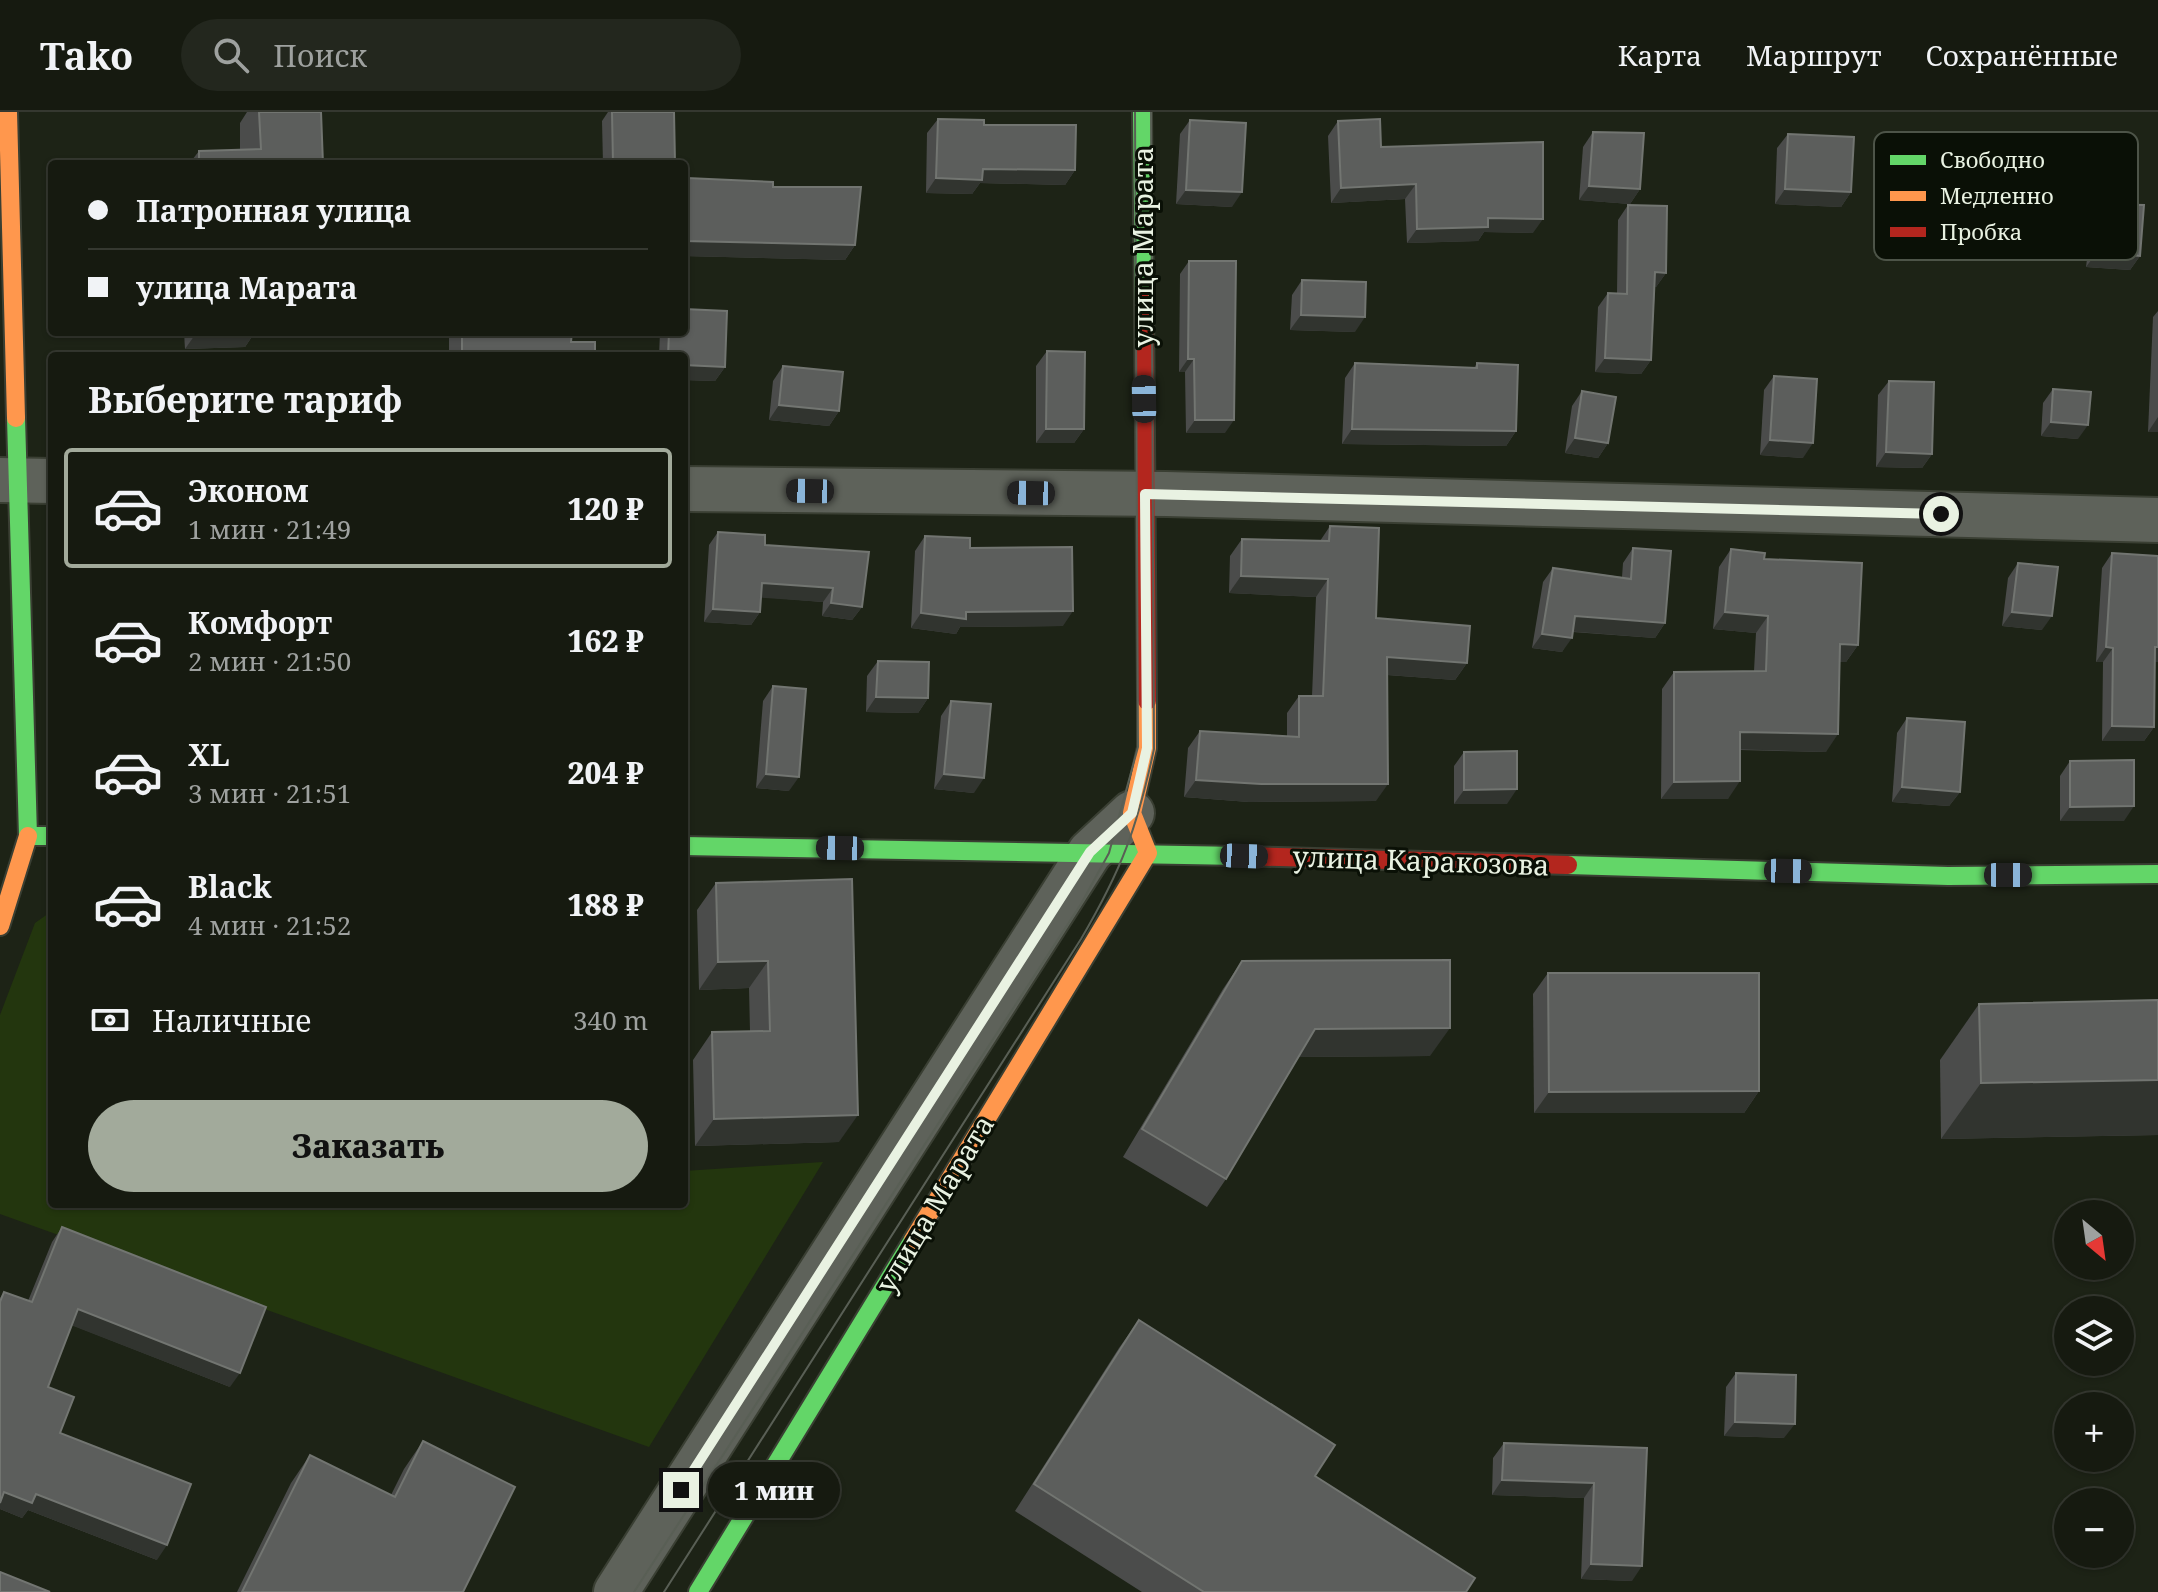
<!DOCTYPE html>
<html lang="ru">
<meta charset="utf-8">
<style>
:root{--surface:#161a10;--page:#23271e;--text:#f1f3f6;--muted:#9ea19f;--line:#353830;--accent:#a2aa9b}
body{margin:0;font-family:"Noto Serif",serif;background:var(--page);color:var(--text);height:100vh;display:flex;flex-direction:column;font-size:30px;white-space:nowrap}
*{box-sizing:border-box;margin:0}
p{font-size:26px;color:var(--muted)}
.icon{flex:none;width:44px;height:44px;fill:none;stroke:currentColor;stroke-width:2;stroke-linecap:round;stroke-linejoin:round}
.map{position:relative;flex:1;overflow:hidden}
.sheet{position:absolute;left:48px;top:240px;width:640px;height:856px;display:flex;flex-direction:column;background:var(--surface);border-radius:8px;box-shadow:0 2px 6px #0004,0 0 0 2px var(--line)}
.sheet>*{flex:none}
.banner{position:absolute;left:48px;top:48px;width:640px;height:176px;border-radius:8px;box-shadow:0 2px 6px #0004,0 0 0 2px var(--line);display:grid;align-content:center;height:176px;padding:0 40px;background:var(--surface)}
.needle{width:52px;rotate:151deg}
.tools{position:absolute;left:2054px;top:1088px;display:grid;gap:16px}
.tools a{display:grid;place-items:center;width:80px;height:80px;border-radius:50%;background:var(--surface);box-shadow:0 2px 6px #0004,0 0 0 2px var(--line);font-size:40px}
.end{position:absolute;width:36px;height:36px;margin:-18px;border:10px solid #e9f2e2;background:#111;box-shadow:0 0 0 4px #111}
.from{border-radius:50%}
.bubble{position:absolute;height:56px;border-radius:28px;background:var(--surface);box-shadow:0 2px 6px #0004,0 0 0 2px var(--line);font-size:26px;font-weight:800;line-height:56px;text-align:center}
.car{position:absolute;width:24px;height:48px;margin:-24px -12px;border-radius:10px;box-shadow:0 0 6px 2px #0007;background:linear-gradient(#222 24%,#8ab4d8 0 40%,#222 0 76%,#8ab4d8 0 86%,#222 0)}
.banner b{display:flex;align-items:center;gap:28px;height:76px;font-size:30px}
.banner b+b{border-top:2px solid var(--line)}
.banner i{width:20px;height:20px;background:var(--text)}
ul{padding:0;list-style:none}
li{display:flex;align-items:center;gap:24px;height:120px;margin:0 16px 12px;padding:0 24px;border:4px solid transparent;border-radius:8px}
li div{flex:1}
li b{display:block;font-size:30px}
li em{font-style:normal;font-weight:800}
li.selected{border-color:var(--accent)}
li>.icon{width:72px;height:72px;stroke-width:1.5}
h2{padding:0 40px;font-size:36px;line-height:96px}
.pay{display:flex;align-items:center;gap:20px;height:88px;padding:0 40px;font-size:30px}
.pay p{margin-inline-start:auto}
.button{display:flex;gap:16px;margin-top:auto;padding:16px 40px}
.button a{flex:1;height:92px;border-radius:48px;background:var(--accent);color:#111;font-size:32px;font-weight:800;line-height:92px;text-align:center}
header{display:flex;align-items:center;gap:48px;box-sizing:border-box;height:112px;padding:0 40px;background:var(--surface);border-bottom:2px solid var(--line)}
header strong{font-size:38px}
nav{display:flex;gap:44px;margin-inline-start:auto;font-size:28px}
.search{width:560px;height:72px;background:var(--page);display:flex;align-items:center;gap:20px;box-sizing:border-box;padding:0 28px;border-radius:44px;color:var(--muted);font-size:30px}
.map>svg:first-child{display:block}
.green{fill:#23360e}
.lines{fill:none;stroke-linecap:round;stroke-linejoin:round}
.street-casing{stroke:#3a3f33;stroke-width:48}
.fast-casing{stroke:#3a3f33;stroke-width:22}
.slow-casing{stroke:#3a3f33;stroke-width:22}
.jam-casing{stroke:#3a3f33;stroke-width:22}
.street{stroke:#5e625a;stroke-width:44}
.fast{stroke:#63d668;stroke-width:18}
.slow{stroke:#ff974d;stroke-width:18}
.jam{stroke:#b3261e;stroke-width:18}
.tram{stroke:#595f55;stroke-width:2}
.wall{fill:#4b4c4b}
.shaded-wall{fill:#31342f}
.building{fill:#5c5e5c;stroke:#727571;stroke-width:2}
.route{stroke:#e9f2e2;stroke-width:10}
.labels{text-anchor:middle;stroke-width:6;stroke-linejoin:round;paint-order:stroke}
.street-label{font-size:28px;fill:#e9f2e2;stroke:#0a1006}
.key{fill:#0a1006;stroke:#4d5448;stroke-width:2}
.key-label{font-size:22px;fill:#e9f2e2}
</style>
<header>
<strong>Tako</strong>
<div class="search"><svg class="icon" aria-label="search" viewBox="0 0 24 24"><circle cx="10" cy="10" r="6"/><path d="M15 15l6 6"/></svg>Поиск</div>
<nav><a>Карта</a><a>Маршрут</a><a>Сохранённые</a></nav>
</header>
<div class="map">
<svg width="2158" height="1480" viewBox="0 0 2158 1480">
<rect width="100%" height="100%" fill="#1d2316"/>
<!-- green -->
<path class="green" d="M52,799V1092H684V1059L823,1050L649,1335L0,1102V903L35,811Z"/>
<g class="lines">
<defs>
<g id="street">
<path d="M0,368L52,369"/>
<path d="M684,377L1166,382L2158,408"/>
<path d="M616,1480L1090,740L1132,701"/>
</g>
<g id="fast">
<path d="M1142,0L1144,191"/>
<path d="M16,306L28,724H52"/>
<path d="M684,734L1240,744"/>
<path d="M1568,753L1948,764L2158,762"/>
<path d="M698,1480L913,1128"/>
</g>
<g id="slow">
<path d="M8,0L16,306"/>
<path d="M0,814L28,724"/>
<path d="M913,1128L1148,741L1132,701L1147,636V589"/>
</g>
<g id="jam">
<path d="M1144,191L1147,589"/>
<path d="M1240,744L1568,753"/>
</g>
</defs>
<!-- street casing -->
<use href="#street" class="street-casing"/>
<!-- fast casing -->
<use href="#fast" class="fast-casing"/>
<!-- slow casing -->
<use href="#slow" class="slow-casing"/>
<!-- jam casing -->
<use href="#jam" class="jam-casing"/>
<!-- street -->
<use href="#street" class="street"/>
<!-- fast -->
<use href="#fast" class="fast"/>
<!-- slow -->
<use href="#slow" class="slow"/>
<!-- jam -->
<use href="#jam" class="jam"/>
<!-- tram -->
<g class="tram">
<path d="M634,1480L1081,792L1109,741L1138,635L1135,0"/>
<path d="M664,1480L1081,827C1122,757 1137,716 1154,637L1151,0"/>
</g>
</g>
<!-- wall -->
<g class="wall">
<path d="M247,0H321L323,52H189L199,39L240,38V11Z"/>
<path d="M608,0H674L675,51L674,52H603L602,9Z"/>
<path d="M938,7L984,13L1075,58L1065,73L980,71L972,82L926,81L927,21Z"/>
<path d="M1190,8L1232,95L1176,92L1180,22Z"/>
<path d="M1338,9L1381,35L1533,121L1484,120L1478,129L1407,131L1405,87L1331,91L1328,24Z"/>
<path d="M1593,20L1640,77L1630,92L1579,88L1583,35Z"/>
<path d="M1788,22L1851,80L1841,95L1775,92L1777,36Z"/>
<path d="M2017,36L2096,92L2140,144L2130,158L2086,155L2088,139L2003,135L2004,124L1898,121L1899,67L1910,53L2007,55V51Z"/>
<path d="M687,66L773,75L855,133L845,148L684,144V70Z"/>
<path d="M1628,93L1666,161L1656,175H1655L1651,248L1641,262L1595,260L1598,195L1608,181H1617L1618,108Z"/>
<path d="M1189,149L1225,321H1186L1185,260H1179L1180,162Z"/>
<path d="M1302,168L1355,220L1290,218L1292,183Z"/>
<path d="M2158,199V320H2148L2153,205Z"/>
<path d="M184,220H255L245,235L185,237Z"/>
<path d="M449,220H572L571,230L595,244H449Z"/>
<path d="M660,220H684L725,255L715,269L684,268V244H659Z"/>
<path d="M1047,239L1084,317L1074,331H1036V254Z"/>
<path d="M1355,251L1474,256L1477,251L1516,319L1506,334L1342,332L1345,266Z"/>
<path d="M783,254L839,299L829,314L769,308L773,269Z"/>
<path d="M1774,264L1803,346L1760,343L1764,278Z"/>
<path d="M1889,269L1932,342L1922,356L1876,355L1878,283Z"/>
<path d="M2053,277L2078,327L2041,324L2043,291Z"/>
<path d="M1582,279L1608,331L1598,346L1565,341L1572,294Z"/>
<path d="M1330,414L1376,506L1467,551L1455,568L1387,563L1376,689L1249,690L1184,685L1188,636L1200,619L1287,624V601L1299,584H1312L1316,485L1229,481L1230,444L1242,427L1320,429Z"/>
<path d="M718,420L765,433L862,495L852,508L822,504L823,490L761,485L760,500L751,513L704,510L709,433Z"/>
<path d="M925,424L970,436L1063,514L960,515L956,522L911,516L915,439Z"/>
<path d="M1633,436L1665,511L1655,526L1573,520L1562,540L1532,536L1543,470L1553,456L1622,465L1623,451Z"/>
<path d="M1731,437L1764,447L1858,533L1846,550H1840L1826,640L1740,638L1728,687H1661L1662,577L1674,560L1754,559L1756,521L1713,517L1719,455Z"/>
<path d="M2112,441L2158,460V550H2154V615L2144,629H2102L2103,550H2096L2102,456Z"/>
<path d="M2018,451L2042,518L2002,514L2008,466Z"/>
<path d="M878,549L928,586L918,601L866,600L867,564Z"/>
<path d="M773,574L789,679L756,676L763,589Z"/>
<path d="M951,589L974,681L934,677L941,604Z"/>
<path d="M1907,606L1960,680L1949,694L1892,690L1897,621Z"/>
<path d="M1464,640L1507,692H1454V654Z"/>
<path d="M2070,649L2124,709H2060V664Z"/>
<path d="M852,767L839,1030L695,1034L693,948L712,920L750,919L749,876L699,878L697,798L716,771Z"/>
<path d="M1242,849L1430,944L1299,945L1226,1067L1207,1095L1123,1045L1223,877Z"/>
<path d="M1548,861L1759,979L1744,1001H1534L1533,882Z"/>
<path d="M2158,888V1023L1941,1027L1940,948L1979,892Z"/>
<path d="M62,1115L230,1275L72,1213L48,1275L60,1321L157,1448L28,1398L22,1406L0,1397V1186L4,1180L28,1189L52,1130Z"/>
<path d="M1139,1208L1315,1364L1466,1480H1142L1015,1399L1119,1236Z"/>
<path d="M1736,1261L1784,1326L1724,1324L1726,1275Z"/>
<path d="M423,1329L463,1480H237L291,1371L310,1343L391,1383L404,1357Z"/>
<path d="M1504,1331L1647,1336L1632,1469L1581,1467L1584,1386L1492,1383L1493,1346Z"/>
</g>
<!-- shaded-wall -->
<g class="shaded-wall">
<path d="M613,51H675L674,52Z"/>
<path d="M983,57L1075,58L1065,73L980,71L972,82L926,81L936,66Z"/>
<path d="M1416,72L1405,87L1331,91L1341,76Z"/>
<path d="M1589,74L1640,77L1630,92L1579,88Z"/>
<path d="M1785,77L1851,80L1841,95L1775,92Z"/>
<path d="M1186,78L1242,80L1232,95L1176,92Z"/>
<path d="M1488,106L1543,107L1533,121L1484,120L1478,129L1407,131L1417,117Z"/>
<path d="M1908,107L2014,109L2004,124L1898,121Z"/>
<path d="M2013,120L2098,125L2088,139L2003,135Z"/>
<path d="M684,129L855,133L845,148L684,144Z"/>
<path d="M2097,140L2140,144L2130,158L2086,155Z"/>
<path d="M1655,160L1666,161L1656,175H1645Z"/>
<path d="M1301,203L1365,205L1355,220L1290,218Z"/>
<path d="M197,220H255L245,235L185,237Z"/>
<path d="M1605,246L1651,248L1641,262L1595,260Z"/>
<path d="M1188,247H1194L1185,260H1179Z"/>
<path d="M684,253L725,255L715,269L684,268Z"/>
<path d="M779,293L839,299L829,314L769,308Z"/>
<path d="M2158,305V320H2148Z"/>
<path d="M1195,308H1234L1225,321H1186Z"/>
<path d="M2051,310L2088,313L2078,327L2041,324Z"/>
<path d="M1046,317H1084L1074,331H1036Z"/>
<path d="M1352,317L1516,319L1506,334L1342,332Z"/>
<path d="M1575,326L1608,331L1598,346L1565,341Z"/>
<path d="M1770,328L1813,331L1803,346L1760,343Z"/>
<path d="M1886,340L1932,342L1922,356L1876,355Z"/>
<path d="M1241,464L1328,467L1316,485L1229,481Z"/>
<path d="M762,471L833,476L823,490L753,485Z"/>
<path d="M831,491L862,495L852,508L822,504Z"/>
<path d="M713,497L760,500L751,513L704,510Z"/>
<path d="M1073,499L1063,514L960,515L956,522L911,516L921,501Z"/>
<path d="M1725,500L1768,504L1756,521L1713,517Z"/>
<path d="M2012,500L2052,504L2042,518L2002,514Z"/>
<path d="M1575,504L1665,511L1655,526L1565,519Z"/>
<path d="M1542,522L1572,526L1562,540L1532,536Z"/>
<path d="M1840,532L1858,533L1846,550H1828Z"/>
<path d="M2106,535L2113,536L2103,550H2096Z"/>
<path d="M2155,535H2158V550H2144Z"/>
<path d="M1387,545L1467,551L1455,568L1375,562Z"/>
<path d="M876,585L928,586L918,601L866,600Z"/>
<path d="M2112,614L2154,615L2144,629H2102Z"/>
<path d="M1740,620L1838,622L1826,640L1728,637Z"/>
<path d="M766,662L799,665L789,679L756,676Z"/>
<path d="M944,662L984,666L974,681L934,677Z"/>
<path d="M1196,668L1388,672L1376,689L1249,690L1184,685Z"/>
<path d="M1740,669L1728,687H1661L1674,670Z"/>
<path d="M1902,675L1960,680L1949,694L1892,690Z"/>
<path d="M1517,677L1507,692H1454L1464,678Z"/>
<path d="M2134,694L2124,709H2060L2070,695Z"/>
<path d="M768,849L749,876L699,878L718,850Z"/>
<path d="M1450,916L1430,944L1296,945L1315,917Z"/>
<path d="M2158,968V1023L1941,1027L1981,971Z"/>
<path d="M1759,979L1744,1001H1534L1549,980Z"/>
<path d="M858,1003L839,1030L695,1034L714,1007Z"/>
<path d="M78,1197L240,1261L230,1275L68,1212Z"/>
<path d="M1735,1310L1795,1312L1784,1326L1724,1324Z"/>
<path d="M1502,1368L1594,1371L1584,1386L1492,1383Z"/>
<path d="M4,1380L36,1382L167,1433L157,1448L28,1398L22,1406L0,1397V1386Z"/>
<path d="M1591,1452L1642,1454L1632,1469L1581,1467Z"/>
</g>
<!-- building -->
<g class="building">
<path d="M259,0H321L323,52H199V39L261,37Z"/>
<path d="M612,0H674L675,51H613Z"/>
<path d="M938,7L984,8V13H1076L1075,58L983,57L982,68L936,66Z"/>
<path d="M1380,7L1381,35L1543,30V107L1488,106V115L1417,117L1416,72L1341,76L1338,9Z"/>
<path d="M1190,8L1246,11L1242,80L1186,78Z"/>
<path d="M1593,20L1644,21L1640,77L1589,74Z"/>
<path d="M1788,22L1854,25L1851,80L1785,77Z"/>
<path d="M2017,36L2094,43L2096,92L2144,93L2140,144L2097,140L2098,125L2013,120L2014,109L1908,107L1910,53L2016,56Z"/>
<path d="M687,66L773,70V75H861L855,133L684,129Z"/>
<path d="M1628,93L1667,94L1666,161L1655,160L1651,248L1605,246L1608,181L1627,182Z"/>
<path d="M1189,149H1236L1234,308H1195L1194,247H1188Z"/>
<path d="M1302,168L1366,170L1365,205L1301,203Z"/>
<path d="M684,197L727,199L725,255L684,253V244H668L669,220H684Z"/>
<path d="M462,220H572L571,230H595V244H462Z"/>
<path d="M1047,239L1085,240L1084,317H1046Z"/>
<path d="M1355,251L1477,256V251L1518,253L1516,319L1352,317Z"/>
<path d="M783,254L843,260L839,299L779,293Z"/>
<path d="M1774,264L1817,267L1813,331L1770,328Z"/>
<path d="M1889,269L1934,270L1932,342L1886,340Z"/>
<path d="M2053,277L2091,280L2088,313L2051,310Z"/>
<path d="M1582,279L1616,285L1608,331L1575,326Z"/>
<path d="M1330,414L1379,416L1376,506L1470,514L1467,551L1387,545L1388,672H1261L1196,668L1200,619L1299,625V584H1323L1328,467L1241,464L1242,427L1329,429Z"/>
<path d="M718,420L765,423V433L869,440L862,495L831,491L833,476L762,471L760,500L713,497Z"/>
<path d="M925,424L970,426V436L1072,435L1073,499L966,500V507L921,501Z"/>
<path d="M1633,436L1671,439L1665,511L1575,504L1572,526L1542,522L1553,456L1631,467Z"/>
<path d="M1731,437L1765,441L1764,447L1862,451L1858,533L1840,532L1838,622L1740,620V669L1674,670V560L1766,559L1768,504L1725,500Z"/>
<path d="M2112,441L2158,444V535H2155L2154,615L2112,614L2113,536L2106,535Z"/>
<path d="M2018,451L2058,455L2052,504L2012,500Z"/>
<path d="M878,549L929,550L928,586L876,585Z"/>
<path d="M773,574L806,577L799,665L766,662Z"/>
<path d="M951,589L991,592L984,666L944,662Z"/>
<path d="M1907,606L1965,610L1960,680L1902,675Z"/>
<path d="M684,619H689L686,671H684Z"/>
<path d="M1517,639V677L1464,678V640Z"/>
<path d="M2134,648V694L2070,695V649Z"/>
<path d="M852,767L858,1003L714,1007L712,920L770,919L768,849L718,850L716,771Z"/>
<path d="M1450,848V916L1315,917L1226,1067L1142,1017L1242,849Z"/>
<path d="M1548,861H1759V979L1549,980Z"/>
<path d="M2158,888V968L1981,971L1979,892Z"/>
<path d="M62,1115L266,1195L240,1261L78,1197L48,1275L74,1285L60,1321L191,1372L167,1433L36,1382L32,1391L4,1380L0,1391V1190L4,1180L32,1190Z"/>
<path d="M1139,1208L1335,1333L1315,1364L1475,1466L1466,1480H1204L1034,1372Z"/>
<path d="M1736,1261L1796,1263L1795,1312L1735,1310Z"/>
<path d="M423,1329L515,1375L463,1480H242L310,1343L395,1385Z"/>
<path d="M1504,1331L1647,1336L1642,1454L1591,1452L1594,1371L1502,1368Z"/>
<path d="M0,1460L50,1480H0Z"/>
</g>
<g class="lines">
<!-- route -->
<path class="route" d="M681,1378L1090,740L1132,701L1147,636L1145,382L1941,402"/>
</g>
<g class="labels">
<!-- street labels -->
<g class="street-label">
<text transform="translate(1143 135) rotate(-90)" y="10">улица Марата</text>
<text transform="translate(1421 749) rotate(2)" y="10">улица Каракозова</text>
<text transform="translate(935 1092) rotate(-59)" y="10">улица Марата</text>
</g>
</g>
<!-- legend -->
<rect x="1874" y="20" width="264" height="128" rx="12" class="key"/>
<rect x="1890" y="43" width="36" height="10" fill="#63d668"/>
<rect x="1890" y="79" width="36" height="10" fill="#ff974d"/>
<rect x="1890" y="115" width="36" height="10" fill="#b3261e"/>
<g class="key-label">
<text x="1940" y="56">Свободно</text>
<text x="1940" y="92">Медленно</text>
<text x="1940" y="128">Пробка</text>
</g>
</svg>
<div class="tools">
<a><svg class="needle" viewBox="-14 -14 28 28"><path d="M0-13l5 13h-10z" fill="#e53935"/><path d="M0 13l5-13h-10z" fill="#9ea19f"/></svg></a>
<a><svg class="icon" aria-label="layers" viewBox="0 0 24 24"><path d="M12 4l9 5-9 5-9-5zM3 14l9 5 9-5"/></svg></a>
<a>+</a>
<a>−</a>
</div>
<i class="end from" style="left:1941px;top:402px"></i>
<i class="end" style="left:681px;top:1378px"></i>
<div class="bubble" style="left:708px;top:1350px;width:132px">1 мин</div>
<i class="car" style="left:1144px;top:287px;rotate:359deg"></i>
<i class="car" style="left:810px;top:379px;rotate:271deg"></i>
<i class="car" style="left:1031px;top:381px;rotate:271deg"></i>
<i class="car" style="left:840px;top:736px;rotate:271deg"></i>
<i class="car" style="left:1244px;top:744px;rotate:92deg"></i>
<i class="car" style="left:1788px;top:759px;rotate:91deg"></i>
<i class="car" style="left:2008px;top:763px;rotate:90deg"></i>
<div class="banner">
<b><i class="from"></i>Патронная улица</b>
<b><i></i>улица Марата</b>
</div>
<section class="sheet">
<h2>Выберите тариф</h2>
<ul>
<li class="selected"><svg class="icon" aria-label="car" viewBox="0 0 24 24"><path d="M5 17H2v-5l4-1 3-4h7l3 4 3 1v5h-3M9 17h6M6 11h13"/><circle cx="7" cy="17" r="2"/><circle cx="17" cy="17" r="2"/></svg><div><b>Эконом</b><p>1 мин · 21:49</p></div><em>120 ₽</em></li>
<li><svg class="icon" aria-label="car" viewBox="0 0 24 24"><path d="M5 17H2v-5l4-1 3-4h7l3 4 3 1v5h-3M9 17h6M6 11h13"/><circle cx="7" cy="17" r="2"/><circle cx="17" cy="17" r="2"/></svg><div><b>Комфорт</b><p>2 мин · 21:50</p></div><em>162 ₽</em></li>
<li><svg class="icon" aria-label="car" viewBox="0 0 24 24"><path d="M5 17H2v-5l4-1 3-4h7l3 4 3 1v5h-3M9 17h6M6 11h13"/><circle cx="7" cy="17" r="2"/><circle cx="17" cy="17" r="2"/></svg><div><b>XL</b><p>3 мин · 21:51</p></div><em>204 ₽</em></li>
<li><svg class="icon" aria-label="car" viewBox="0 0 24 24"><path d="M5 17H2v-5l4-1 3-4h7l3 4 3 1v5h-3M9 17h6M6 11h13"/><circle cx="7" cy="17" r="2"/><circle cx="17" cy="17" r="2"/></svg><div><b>Black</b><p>4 мин · 21:52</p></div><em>188 ₽</em></li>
</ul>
<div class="pay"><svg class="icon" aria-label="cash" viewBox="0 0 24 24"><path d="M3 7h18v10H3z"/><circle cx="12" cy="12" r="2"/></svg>Наличные<p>340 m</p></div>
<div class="button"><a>Заказать</a></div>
</section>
</div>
